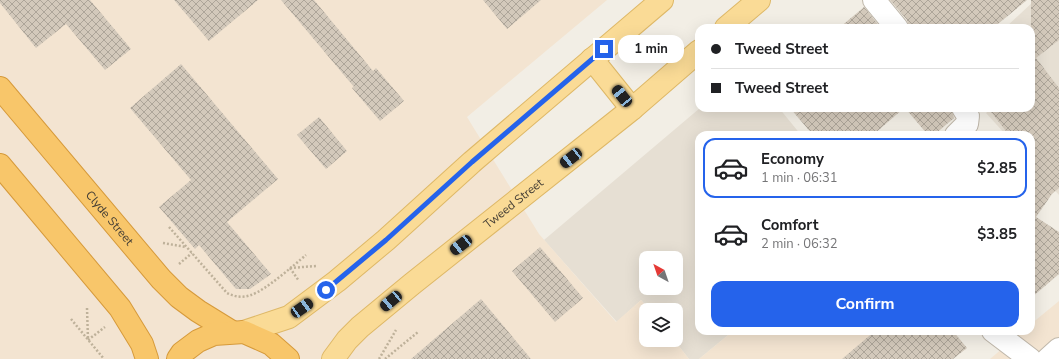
<!DOCTYPE html>
<meta charset="utf-8">
<style>
:root{--surface:#fff;--page:#f2f2f2;--text:#202124;--muted:#757577;--line:#e0e0e0;--accent:#2563eb}
body{margin:0;font-family:"Nunito Sans",sans-serif;background:var(--page);color:var(--text);height:100vh;display:flex;flex-direction:column;font-size:15px;white-space:nowrap}
*{box-sizing:border-box;margin:0}
p{font-size:13px;color:var(--muted)}
.icon{flex:none;width:22px;height:22px;fill:none;stroke:currentColor;stroke-width:2;stroke-linecap:round;stroke-linejoin:round}
.map{position:relative;flex:1;overflow:hidden}
.side{position:absolute;left:695px;top:131px;width:340px;height:204px;display:flex;flex-direction:column;background:var(--surface);border-radius:12px;box-shadow:0 4px 16px #0002}
.side>*{flex:none}
.guide{position:absolute;left:695px;top:24px;width:340px;height:88px;border-radius:12px;box-shadow:0 4px 16px #0002;display:grid;align-content:center;height:88px;padding:0 16px;background:var(--surface)}
.needle{width:26px;rotate:320deg}
.fabs{position:absolute;left:639px;top:251px;display:grid;gap:8px}
.fabs a{display:grid;place-items:center;width:44px;height:44px;border-radius:8px;background:var(--surface);box-shadow:0 4px 16px #0002;font-size:20px}
.end{position:absolute;width:18px;height:18px;margin:-9px;border:5px solid #2563eb;background:#fff;box-shadow:0 0 0 2px #fff}
.from{border-radius:50%}
.bubble{position:absolute;height:28px;border-radius:12px;background:var(--surface);box-shadow:0 4px 16px #0002;font-size:13px;font-weight:700;line-height:28px;text-align:center}
.car{position:absolute;width:12px;height:24px;margin:-12px -6px;border-radius:5px;box-shadow:0 0 3px 1px #0007;background:linear-gradient(#222 24%,#8ab4d8 0 40%,#222 0 76%,#8ab4d8 0 86%,#222 0)}
.guide b{display:flex;align-items:center;gap:14px;height:38px;font-size:15px}
.guide b+b{border-top:1px solid var(--line)}
.guide i{width:10px;height:10px;background:var(--text)}
ul{padding:7px 0 0;list-style:none}
li{display:flex;align-items:center;gap:12px;height:60px;margin:0 8px 6px;padding:0 8px;border:2px solid transparent;border-radius:12px}
li div{flex:1}
li b{display:block;font-size:15px}
li em{font-style:normal;font-weight:700}
li.current{border-color:var(--accent)}
li>.icon{width:36px;height:36px;stroke-width:1.5}
.button{display:flex;gap:8px;margin-top:auto;padding:8px 16px}
.button a{flex:1;height:46px;border-radius:12px;background:var(--accent);color:#fff;font-size:16px;font-weight:700;line-height:46px;text-align:center}
.map>svg:first-child{display:block}
.residential{fill:#e6dfd3;fill-rule:evenodd}
.commercial{fill:#f3e4d1}
.building{fill:url(#building-cross-hatch)}
.lines{fill:none;stroke-linecap:round;stroke-linejoin:round}
.minor-casing{stroke:#c0b8ab;stroke-width:24}
.major-casing{stroke:#deb867;stroke-width:24}
.highway-casing{stroke:#d69a3b;stroke-width:24}
.path{stroke:#beb19a;stroke-width:2.5;stroke-dasharray:2 2;stroke-linecap:butt}
.minor{stroke:#fff;stroke-width:22}
.major{stroke:#fadb96;stroke-width:22}
.highway{stroke:#f8c66a;stroke-width:22}
.route{stroke:#2563eb;stroke-width:5}
.labels{text-anchor:middle;stroke-width:4;stroke-linejoin:round;paint-order:stroke}
.street-label{font-size:12px;fill:#443e35;stroke:#fff}
</style>
<div class="map">
<svg width="1059" height="359" viewBox="0 0 1059 359">
<defs>
<pattern id="building-cross-hatch" width="8" height="8" patternUnits="userSpaceOnUse"><rect width="8" height="8" fill="#d3c9bb"/><path d="M0 0l8 8M0 8l8-8" fill="none" stroke="#ada599"/></pattern>
</defs>
<rect width="100%" height="100%" fill="#f2eee5"/>
<!-- residential -->
<g class="residential">
<path d="M1035,0H1059V195L1031,164V135H1006L986,113L992,108H1031V28H1005Z"/>
<path d="M700,108H779L801,135H699V331H733L699,359H689L674,340H676V310H650L641,300L617,322L544,240ZM646,258H676V288H646Z"/>
</g>
<!-- commercial -->
<g class="commercial">
<path d="M0,0H607L467,117L539,234L616,322L641,300L650,310H646V340H674L689,359H0Z"/>
<path d="M1059,301V359H990L1023,331H1031V324Z"/>
<path d="M733,331H868L891,359H699Z"/>
</g>
<!-- building -->
<g class="building">
<path d="M0,0H90L131,49L105,70L66,24L36,48L0,3Z"/>
<path d="M174,0H258L209,41Z"/>
<path d="M281,0H314L373,71L376,68L404,101L380,121L352,88L354,87Z"/>
<path d="M483,0H541L507,29Z"/>
<path d="M890,0H1027L993,28H909L907,20Z"/>
<path d="M1031,0H1059V40L1036,58L1059,88V188L1052,194L1036,217L1059,232V274L1031,298V135H1009L988,108H1031Z"/>
<path d="M864,7L881,28H839Z"/>
<path d="M181,64L278,179L227,222L271,274L250,289H236L199,245L195,249L159,207L191,180L130,108Z"/>
<path d="M790,108H904L873,135H813Z"/>
<path d="M905,108H951L954,118L934,135H928Z"/>
<path d="M319,117L347,151L326,169L297,135Z"/>
<path d="M540,247L583,298L555,322L512,271Z"/>
<path d="M481,299L531,359H411L433,340Z"/>
<path d="M875,331H953L967,348L953,359H842Z"/>
</g>
<g class="lines">
<defs>
<g id="minor">
<path d="M874,0L897,28"/>
<path d="M956,135L967,124L968,116L963,108"/>
<path d="M993,331L1030,359"/>
<path d="M1048,359L1059,349"/>
</g>
<g id="major">
<path d="M726,28L759,0"/>
<path d="M592,59L632,109"/>
<path d="M244,332L289,317L337,281L386,240L472,162L662,0"/>
<path id="s1" d="M333,359L347,340L360,327L412,284L632,109L699,51"/>
</g>
<g id="highway">
<path id="s2" d="M0,88L161,279L179,297L198,311L232,332"/>
<path d="M0,165L120,308L142,344L147,359"/>
<path d="M178,359L182,353L198,341L214,334L244,332L271,344L288,359"/>
</g>
</defs>
<!-- minor casing -->
<use href="#minor" class="minor-casing"/>
<!-- major casing -->
<use href="#major" class="major-casing"/>
<!-- highway casing -->
<use href="#highway" class="highway-casing"/>
<!-- path -->
<g class="path">
<path d="M169,227L227,293C235,297 243,298 251,295C266,290 294,265 306,255"/>
<path d="M163,243L186,247"/>
<path d="M179,264L192,253"/>
<path d="M290,268L299,281"/>
<path d="M290,268L316,266"/>
<path d="M87,308L88,340"/>
<path d="M71,319L104,359"/>
<path d="M88,340L105,327"/>
<path d="M379,359L396,330"/>
<path d="M385,359L418,332"/>
</g>
<!-- minor -->
<use href="#minor" class="minor"/>
<!-- major -->
<use href="#major" class="major"/>
<!-- highway -->
<use href="#highway" class="highway"/>
</g>
<g class="lines">
<!-- route -->
<path class="route" d="M326,290L386,240L472,162L604,49"/>
</g>
<g class="labels">
<!-- street labels -->
<g class="street-label">
<text dy="4" stroke="none"><textPath href="#s1" startOffset="239">Tweed Street</textPath></text>
<text dy="4" stroke="none"><textPath href="#s2" startOffset="170">Clyde Street</textPath></text>
</g>
</g>
</svg>
<div class="fabs">
<a><svg class="needle" viewBox="-14 -14 28 28"><path d="M0-13l5 13h-10z" fill="#e53935"/><path d="M0 13l5-13h-10z" fill="#757577"/></svg></a>
<a><svg class="icon" aria-label="layers" viewBox="0 0 24 24"><path d="M12 4l9 5-9 5-9-5zM3 14l9 5 9-5"/></svg></a>
</div>
<i class="end from" style="left:326px;top:290px"></i>
<i class="end" style="left:604px;top:49px"></i>
<div class="bubble" style="left:618px;top:35px;width:66px">1 min</div>
<i class="car" style="left:622px;top:96px;rotate:321deg"></i>
<i class="car" style="left:571px;top:158px;rotate:232deg"></i>
<i class="car" style="left:461px;top:245px;rotate:232deg"></i>
<i class="car" style="left:391px;top:301px;rotate:230deg"></i>
<i class="car" style="left:302px;top:308px;rotate:55deg"></i>
<div class="guide">
<b><i class="from"></i>Tweed Street</b>
<b><i></i>Tweed Street</b>
</div>
<section class="side">
<ul>
<li class="current"><svg class="icon" aria-label="car" viewBox="0 0 24 24"><path d="M5 17H2v-5l4-1 3-4h7l3 4 3 1v5h-3M9 17h6M6 11h13"/><circle cx="7" cy="17" r="2"/><circle cx="17" cy="17" r="2"/></svg><div><b>Economy</b><p>1 min · 06:31</p></div><em>$2.85</em></li>
<li><svg class="icon" aria-label="car" viewBox="0 0 24 24"><path d="M5 17H2v-5l4-1 3-4h7l3 4 3 1v5h-3M9 17h6M6 11h13"/><circle cx="7" cy="17" r="2"/><circle cx="17" cy="17" r="2"/></svg><div><b>Comfort</b><p>2 min · 06:32</p></div><em>$3.85</em></li>
</ul>
<div class="button"><a>Confirm</a></div>
</section>
</div>
